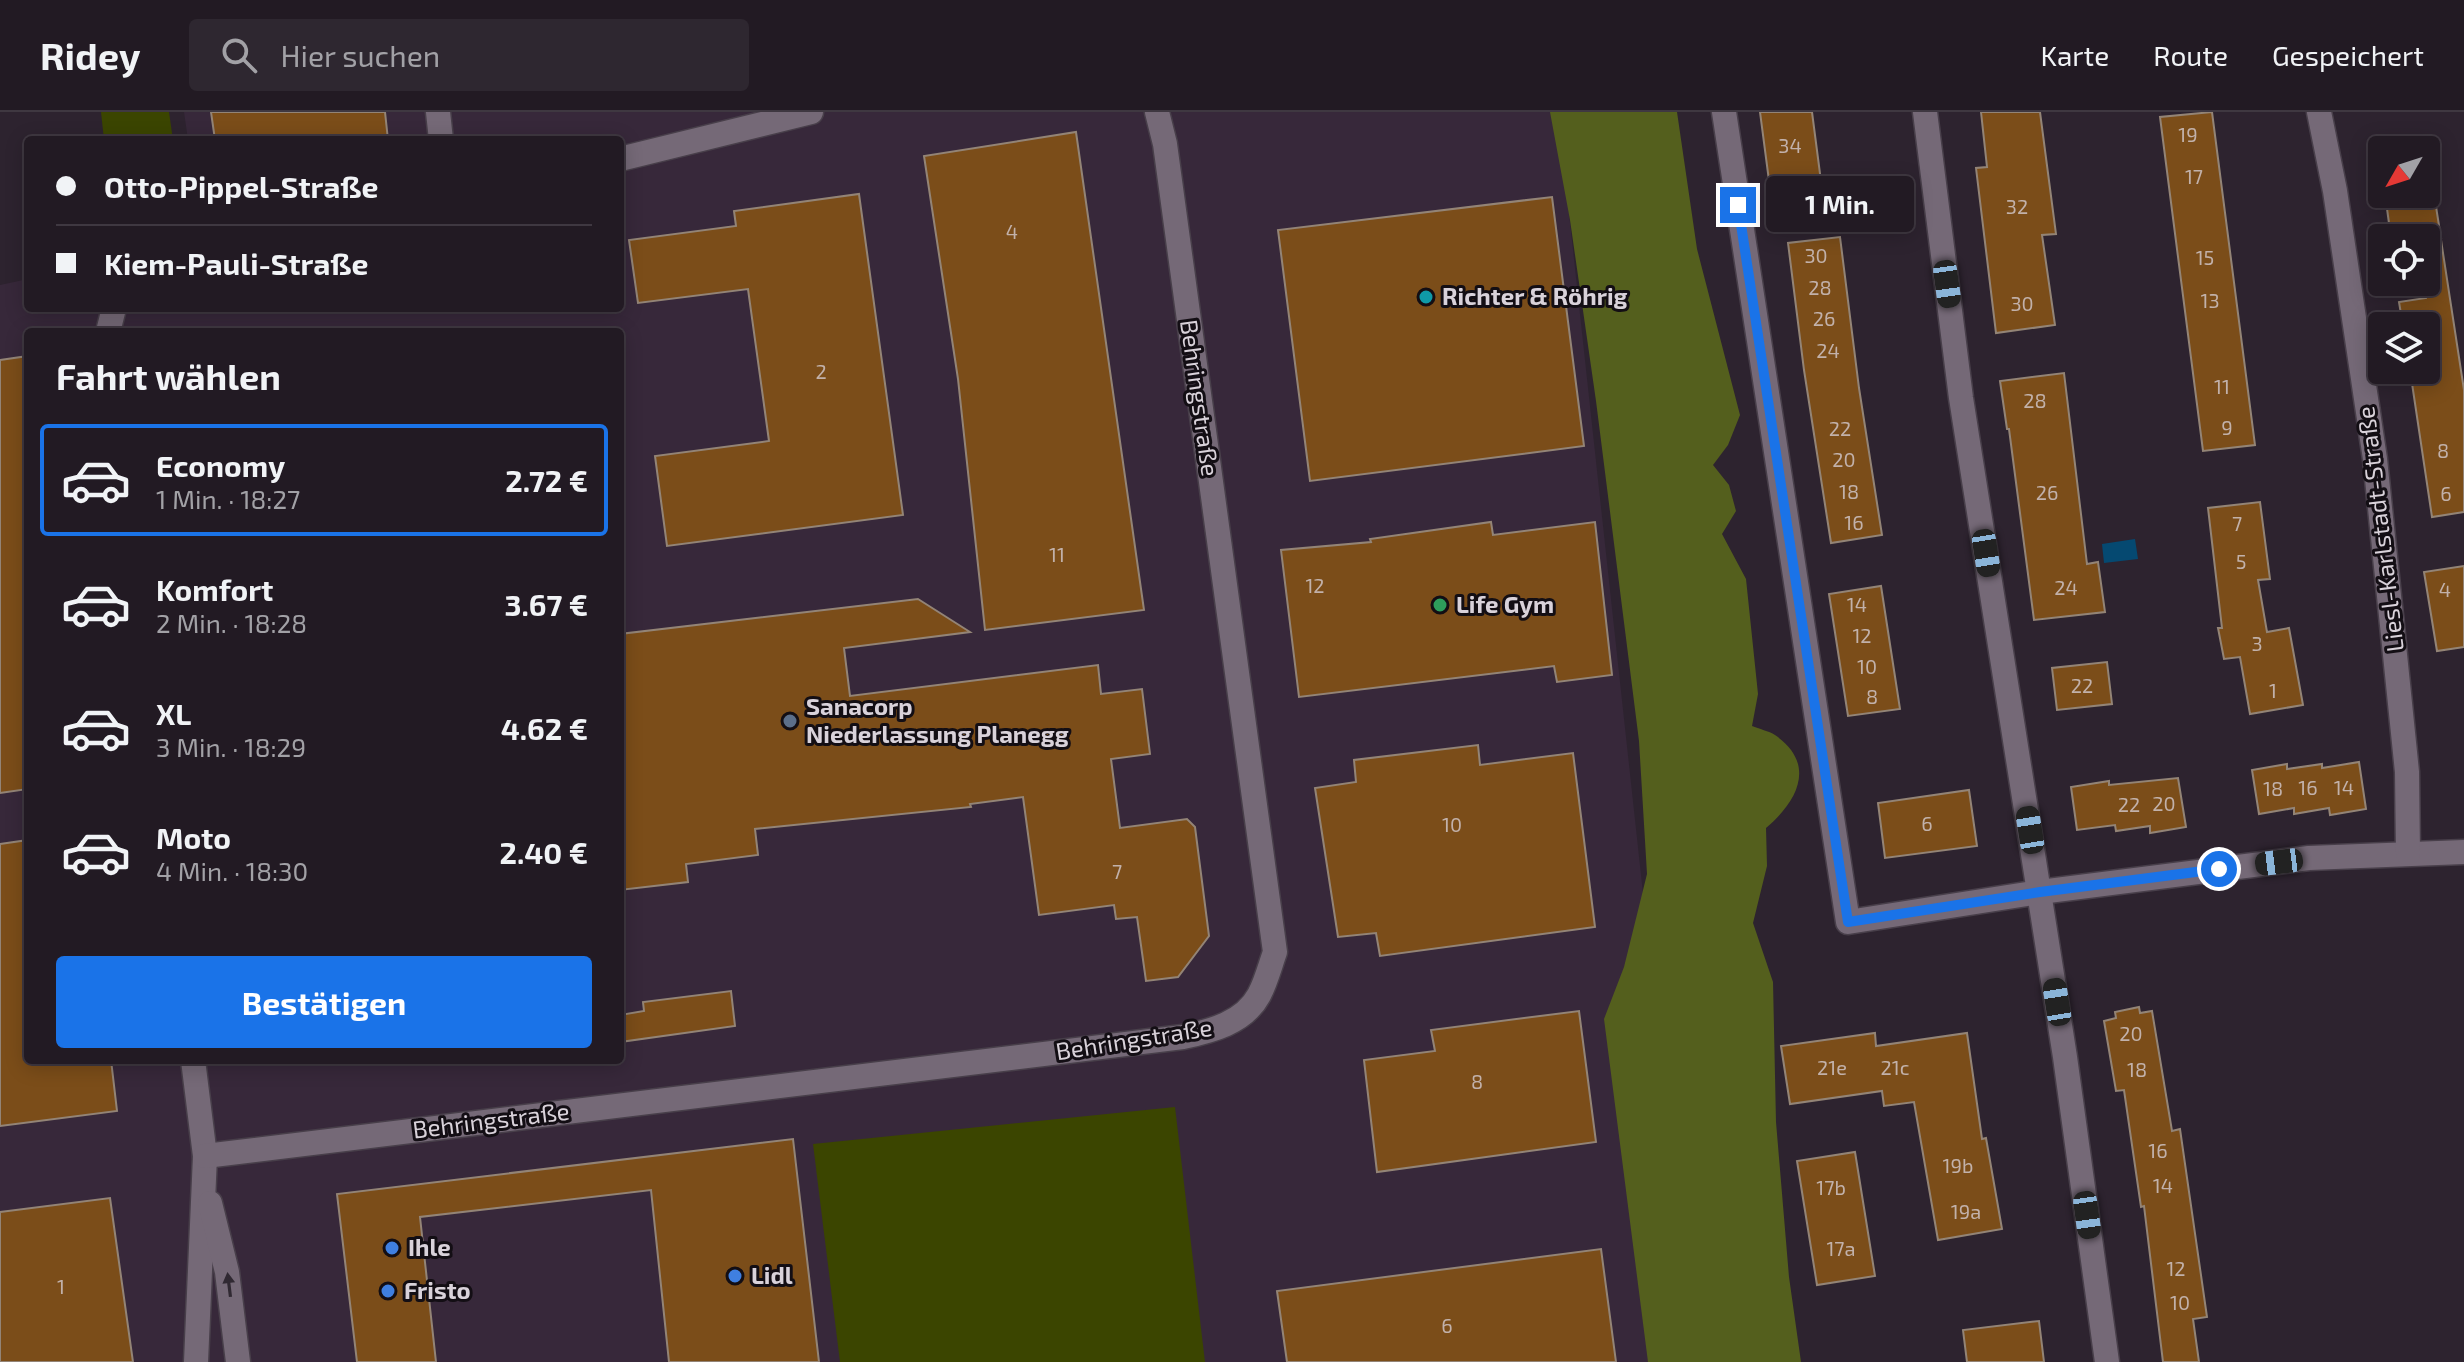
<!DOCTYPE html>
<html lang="de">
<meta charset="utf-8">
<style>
:root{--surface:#221a23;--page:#2e2730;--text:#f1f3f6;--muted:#a2a1a6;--line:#3f3841;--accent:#1a73e8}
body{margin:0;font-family:"Exo 2",sans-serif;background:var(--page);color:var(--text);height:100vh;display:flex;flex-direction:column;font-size:30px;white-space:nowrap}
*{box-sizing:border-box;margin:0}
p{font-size:26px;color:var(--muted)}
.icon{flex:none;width:44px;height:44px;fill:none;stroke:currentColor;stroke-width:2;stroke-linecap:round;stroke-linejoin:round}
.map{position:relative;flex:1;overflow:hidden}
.panel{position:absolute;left:24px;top:216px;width:600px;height:736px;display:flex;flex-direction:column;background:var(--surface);border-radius:8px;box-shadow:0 4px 20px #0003,0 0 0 2px var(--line)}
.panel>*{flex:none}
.banner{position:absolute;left:24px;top:24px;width:600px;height:176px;border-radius:8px;box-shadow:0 4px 20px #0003,0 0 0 2px var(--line);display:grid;align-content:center;height:176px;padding:0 32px;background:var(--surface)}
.needle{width:52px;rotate:231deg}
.controls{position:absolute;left:2368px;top:24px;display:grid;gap:16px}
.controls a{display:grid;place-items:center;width:72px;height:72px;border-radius:8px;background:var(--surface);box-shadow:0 4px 20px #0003,0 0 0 2px var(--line);font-size:40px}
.end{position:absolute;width:36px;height:36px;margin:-18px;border:10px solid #1a73e8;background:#fff;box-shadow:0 0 0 4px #fff}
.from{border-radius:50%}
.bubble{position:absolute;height:56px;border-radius:8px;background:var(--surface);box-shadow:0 4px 20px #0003,0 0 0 2px var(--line);font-size:26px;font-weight:700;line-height:56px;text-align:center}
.car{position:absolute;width:24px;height:48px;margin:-24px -12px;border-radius:10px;box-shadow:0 0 6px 2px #0007;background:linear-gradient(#222 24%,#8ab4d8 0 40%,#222 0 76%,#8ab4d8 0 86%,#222 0)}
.banner b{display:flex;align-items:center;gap:28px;height:76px;font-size:30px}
.banner b+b{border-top:2px solid var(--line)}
.banner i{width:20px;height:20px;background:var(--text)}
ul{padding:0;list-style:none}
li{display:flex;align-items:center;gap:24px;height:112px;margin:0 16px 12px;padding:0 16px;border:4px solid transparent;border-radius:8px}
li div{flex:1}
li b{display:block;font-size:30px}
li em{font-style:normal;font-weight:700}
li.selected{border-color:var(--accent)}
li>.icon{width:72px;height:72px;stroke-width:1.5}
h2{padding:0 32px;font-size:36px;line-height:96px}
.button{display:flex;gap:16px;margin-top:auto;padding:16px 32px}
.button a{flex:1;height:92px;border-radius:8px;background:var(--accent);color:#fff;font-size:32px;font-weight:700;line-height:92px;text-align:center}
header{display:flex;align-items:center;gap:48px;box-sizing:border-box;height:112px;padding:0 40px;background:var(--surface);border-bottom:2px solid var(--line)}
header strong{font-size:38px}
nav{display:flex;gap:44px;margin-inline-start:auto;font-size:28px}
.search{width:560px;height:72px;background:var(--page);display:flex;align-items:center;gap:20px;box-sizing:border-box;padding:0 28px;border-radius:8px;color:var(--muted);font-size:30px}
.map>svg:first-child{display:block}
.built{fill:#37283a;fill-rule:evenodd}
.green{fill:#3b4500}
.forest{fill:#545f1d}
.water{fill:#054971}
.building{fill:#7b4d19;stroke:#938476;stroke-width:2}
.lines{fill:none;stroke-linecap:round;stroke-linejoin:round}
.street-casing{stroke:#483f4a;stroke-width:27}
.street{stroke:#756977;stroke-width:24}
.oneway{fill:#302932}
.route{stroke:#1a73e8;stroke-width:10}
.culture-dot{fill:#0f9aa8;stroke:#130e14;stroke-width:3}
.leisure-dot{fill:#2e9e5b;stroke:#130e14;stroke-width:3}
.service-dot{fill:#5c6f8a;stroke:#130e14;stroke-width:3}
.shop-dot{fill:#3f7fe0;stroke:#130e14;stroke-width:3}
.labels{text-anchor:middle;stroke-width:6;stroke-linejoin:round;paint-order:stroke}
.number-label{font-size:20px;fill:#c2b1aa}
.poi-label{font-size:24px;font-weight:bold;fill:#d9d2da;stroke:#130e14;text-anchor:start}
.street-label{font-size:24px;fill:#d9d2da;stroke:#130e14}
</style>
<header>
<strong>Ridey</strong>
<div class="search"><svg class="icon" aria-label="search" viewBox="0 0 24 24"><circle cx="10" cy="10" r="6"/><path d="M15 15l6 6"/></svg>Hier suchen</div>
<nav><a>Karte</a><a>Route</a><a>Gespeichert</a></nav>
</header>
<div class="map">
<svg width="2464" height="1250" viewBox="0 0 2464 1250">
<rect width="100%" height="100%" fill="#2d232f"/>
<!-- built -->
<path class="built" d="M184,0H1558L1694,1250H0V173L28,167V196H620V28H188ZM28,220H620V948H28Z"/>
<!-- green -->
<g class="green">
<path d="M101,0H169L173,28H104Z"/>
<path d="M1175,995L1205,1250H840L813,1032Z"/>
</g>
<!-- forest -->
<path class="forest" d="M1550,0H1677L1697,137L1740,303L1728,333L1713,353L1729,373L1736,399L1722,422L1746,467L1758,582L1752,614C1759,617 1769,619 1775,623C1817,652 1798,689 1766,716L1767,754L1753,811L1773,870L1776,1010L1789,1165L1801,1250H1648L1604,907L1624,855L1647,762L1639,629L1596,289L1570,108Z"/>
<!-- water -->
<path class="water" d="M2135,427L2138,447L2104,451L2102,432Z"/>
<!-- building -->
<g class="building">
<path d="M211,0H385L388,28H215Z"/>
<path d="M1760,0H1812L1822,77L1771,84Z"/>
<path d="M1981,0H2040L2056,122L2042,123L2055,213L1996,221L1976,56L1987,55Z"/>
<path d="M2212,0L2255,333L2203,339L2160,5Z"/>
<path d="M1076,20L1144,498L985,518L958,267L924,44Z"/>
<path d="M859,82L903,403L667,434L655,344L769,329L748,177L638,191L629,128L736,114L734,99Z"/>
<path d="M2385,82H2434L2441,126H2391Z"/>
<path d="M1552,85L1584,334L1310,369L1278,118Z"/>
<path d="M1840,125L1859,276L1882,423L1831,431L1804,258L1788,131Z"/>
<path d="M2441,128L2464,278V400L2432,405L2410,258H2426V214H2403L2399,190L2426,186V129Z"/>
<path d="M28,244V677L0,681V248Z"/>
<path d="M2064,261L2087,452L2098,450L2105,500L2034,508L2009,317H2007L2000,269Z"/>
<path d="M2260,390L2270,467L2258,468L2267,520L2289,516L2303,593L2250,602L2240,545L2224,547L2218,516H2222L2208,396Z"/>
<path d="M1491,410L1493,423L1595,410L1612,563L1557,570L1554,554L1299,585L1281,438L1371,430L1370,427Z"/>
<path d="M2464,454V535L2437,539L2424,460Z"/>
<path d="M1881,474L1900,597L1848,604L1829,482Z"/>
<path d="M918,487L970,520L844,536L850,584L1098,553L1101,582L1142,577L1150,642L1111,647L1120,716L1187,707L1195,715L1209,824L1178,865L1146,869L1137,805L1116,807L1114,793L1039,803L1023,685L970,692L971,695L755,717L758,743L686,752L688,770L620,778V522Z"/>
<path d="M2107,550L2112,592L2057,598L2052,556Z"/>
<path d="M1478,633L1480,653L1573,641L1595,815L1380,844L1376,821L1338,825L1315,676L1356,670L1354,648Z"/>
<path d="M2359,650L2366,697L2330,703L2329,696L2294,702V696L2259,702L2252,658L2287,652V657L2322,652V656Z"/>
<path d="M2178,666L2186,715L2150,721V714L2116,719L2115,713L2077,718L2071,675L2109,669V673Z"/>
<path d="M1969,678L1977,734L1885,746L1878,691Z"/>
<path d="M28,728V948H111L117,999L0,1014V732Z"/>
<path d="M731,879L735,914L620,930V903L644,899L643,890Z"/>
<path d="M2139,895L2140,901L2152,899L2172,1019L2180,1017L2207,1205L2193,1207L2199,1250H2163L2144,1094L2141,1095L2124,978L2116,979L2104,909L2116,906L2115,900Z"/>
<path d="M1579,899L1596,1030L1377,1060L1364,948L1435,939L1431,918Z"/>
<path d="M1875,921L1876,934L1967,921L1982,1027L1986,1026L2002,1117L1938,1128L1914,990L1884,994L1882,979L1790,992L1781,934Z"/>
<path d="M793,1027L819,1250H669L651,1078L420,1105L436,1250H357L337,1082Z"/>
<path d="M1855,1040L1875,1164L1817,1173L1797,1049Z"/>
<path d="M110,1086L133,1250H0V1100Z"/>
<path d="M1601,1137L1616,1250H1287L1277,1179Z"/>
<path d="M2039,1209L2044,1250H1967L1963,1218Z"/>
</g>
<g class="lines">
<defs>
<g id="street">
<path d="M438,0L441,28"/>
<path d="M1724,0L1848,810L2040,780L2309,746L2464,740"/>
<path d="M1925,0L1961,286L2065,945L2107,1250"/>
<path d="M2319,0L2335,79L2375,347L2407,660L2408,741"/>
<path d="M620,47L811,0"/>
<path d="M108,220L114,196"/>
<path d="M193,948L205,1044L196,1250"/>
<path d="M205,1044L1183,925C1211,919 1244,911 1259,883C1266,870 1270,854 1275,840L1165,32L1157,0"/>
<path d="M210,1091L227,1160L238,1250"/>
</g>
</defs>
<!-- street casing -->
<use href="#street" class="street-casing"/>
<!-- street -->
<use href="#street" class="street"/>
</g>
<!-- one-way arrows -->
<defs><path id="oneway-solid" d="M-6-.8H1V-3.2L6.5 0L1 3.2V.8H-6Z" transform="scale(2)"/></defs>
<use class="oneway" href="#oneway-solid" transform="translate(229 1173) rotate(-97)"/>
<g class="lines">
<!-- route -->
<path class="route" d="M1738,93L1848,810L2040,780L2219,757"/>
</g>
<!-- markers -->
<circle class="culture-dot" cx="1426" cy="185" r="8"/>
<circle class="leisure-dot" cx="1440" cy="493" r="8"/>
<circle class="service-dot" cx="790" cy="609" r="8"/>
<g class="shop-dot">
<circle cx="392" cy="1136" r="8"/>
<circle cx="735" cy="1164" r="8"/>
<circle cx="388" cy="1179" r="8"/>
</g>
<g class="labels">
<!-- number labels -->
<g class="number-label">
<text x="2188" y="30">19</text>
<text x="1790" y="41">34</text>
<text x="2194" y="72">17</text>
<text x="2017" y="102">32</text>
<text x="1012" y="127">4</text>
<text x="1816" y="151">30</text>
<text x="2205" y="153">15</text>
<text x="1820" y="183">28</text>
<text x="2210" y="196">13</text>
<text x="2022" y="199">30</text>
<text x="1824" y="214">26</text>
<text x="1828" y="246">24</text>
<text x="821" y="267">2</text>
<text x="2222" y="282">11</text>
<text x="2035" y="296">28</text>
<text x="2227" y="323">9</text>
<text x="1840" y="324">22</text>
<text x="2443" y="346">8</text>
<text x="1844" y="355">20</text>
<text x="1849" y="387">18</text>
<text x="2047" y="388">26</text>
<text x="2446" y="389">6</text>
<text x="1854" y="418">16</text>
<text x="2237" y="419">7</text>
<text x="1057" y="450">11</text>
<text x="2241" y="457">5</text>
<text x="1315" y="481">12</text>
<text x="2066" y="483">24</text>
<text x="2445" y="485">4</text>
<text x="1857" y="500">14</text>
<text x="1862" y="531">12</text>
<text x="2257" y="539">3</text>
<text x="1867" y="562">10</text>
<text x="2082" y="581">22</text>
<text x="2273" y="586">1</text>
<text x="1872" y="592">8</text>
<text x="2308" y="683">16</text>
<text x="2344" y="683">14</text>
<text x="2273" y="684">18</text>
<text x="2164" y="699">20</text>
<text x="2129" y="700">22</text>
<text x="1927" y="719">6</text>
<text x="1452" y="720">10</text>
<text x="1117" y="767">7</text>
<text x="2131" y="929">20</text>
<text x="1832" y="963">21e</text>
<text x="1895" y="963">21c</text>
<text x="2137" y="965">18</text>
<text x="1477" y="977">8</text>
<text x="2158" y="1046">16</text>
<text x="1958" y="1061">19b</text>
<text x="2163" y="1081">14</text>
<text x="1831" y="1083">17b</text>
<text x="1966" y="1107">19a</text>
<text x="1841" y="1144">17a</text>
<text x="2176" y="1164">12</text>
<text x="61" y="1182">1</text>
<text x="2180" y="1198">10</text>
<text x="1447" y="1221">6</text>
</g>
<!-- poi labels -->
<g class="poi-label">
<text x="1442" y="193">Richter &amp; Röhrig</text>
<text x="1456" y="501">Life Gym</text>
<text x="806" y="603">Sanacorp<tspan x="806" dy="28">Niederlassung Planegg</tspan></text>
<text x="408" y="1144">Ihle</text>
<text x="751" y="1172">Lidl</text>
<text x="404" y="1187">Fristo</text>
</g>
<!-- street labels -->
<g class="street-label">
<text transform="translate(1199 286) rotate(82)" y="8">Behringstraße</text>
<text transform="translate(2381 417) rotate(-97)" y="8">Liesl-Karlstadt-Straße</text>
<text transform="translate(1134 928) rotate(-9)" y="8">Behringstraße</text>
<text transform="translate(491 1009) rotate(-7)" y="8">Behringstraße</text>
</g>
</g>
</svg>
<div class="controls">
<a><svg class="needle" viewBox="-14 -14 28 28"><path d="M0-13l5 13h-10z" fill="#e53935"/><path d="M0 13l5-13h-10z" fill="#a2a1a6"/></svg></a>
<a><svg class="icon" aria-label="locate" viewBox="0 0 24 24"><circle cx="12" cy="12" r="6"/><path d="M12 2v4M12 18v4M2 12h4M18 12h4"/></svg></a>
<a><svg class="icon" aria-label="layers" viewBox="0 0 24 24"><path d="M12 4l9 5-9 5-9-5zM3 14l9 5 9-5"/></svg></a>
</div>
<i class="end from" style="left:2219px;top:757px"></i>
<i class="end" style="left:1738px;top:93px"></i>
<div class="bubble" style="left:1766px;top:64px;width:148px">1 Min.</div>
<i class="car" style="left:1947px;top:172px;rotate:172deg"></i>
<i class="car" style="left:1986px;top:441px;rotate:171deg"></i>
<i class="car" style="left:2030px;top:718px;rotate:351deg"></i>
<i class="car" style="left:2279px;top:750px;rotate:263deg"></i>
<i class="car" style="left:2057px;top:890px;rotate:351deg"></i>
<i class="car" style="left:2087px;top:1103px;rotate:172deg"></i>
<div class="banner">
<b><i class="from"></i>Otto-Pippel-Straße</b>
<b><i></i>Kiem-Pauli-Straße</b>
</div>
<section class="panel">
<h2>Fahrt wählen</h2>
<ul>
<li class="selected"><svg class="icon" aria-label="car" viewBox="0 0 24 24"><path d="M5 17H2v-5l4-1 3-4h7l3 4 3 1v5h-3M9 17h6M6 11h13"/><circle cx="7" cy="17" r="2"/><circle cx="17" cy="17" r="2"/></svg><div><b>Economy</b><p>1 Min. · 18:27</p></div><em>2.72 €</em></li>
<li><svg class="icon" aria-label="car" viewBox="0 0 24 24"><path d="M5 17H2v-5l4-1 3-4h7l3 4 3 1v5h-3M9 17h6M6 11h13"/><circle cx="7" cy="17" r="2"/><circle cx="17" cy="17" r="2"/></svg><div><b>Komfort</b><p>2 Min. · 18:28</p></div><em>3.67 €</em></li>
<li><svg class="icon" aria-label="car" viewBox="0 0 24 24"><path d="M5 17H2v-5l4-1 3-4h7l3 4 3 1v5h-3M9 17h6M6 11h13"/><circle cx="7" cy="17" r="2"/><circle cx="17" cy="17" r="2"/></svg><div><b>XL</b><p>3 Min. · 18:29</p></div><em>4.62 €</em></li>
<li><svg class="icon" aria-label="car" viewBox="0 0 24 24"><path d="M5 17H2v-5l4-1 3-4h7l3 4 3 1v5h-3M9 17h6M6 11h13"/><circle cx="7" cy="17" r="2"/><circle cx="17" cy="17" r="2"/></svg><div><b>Moto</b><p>4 Min. · 18:30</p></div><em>2.40 €</em></li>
</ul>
<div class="button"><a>Bestätigen</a></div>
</section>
</div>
